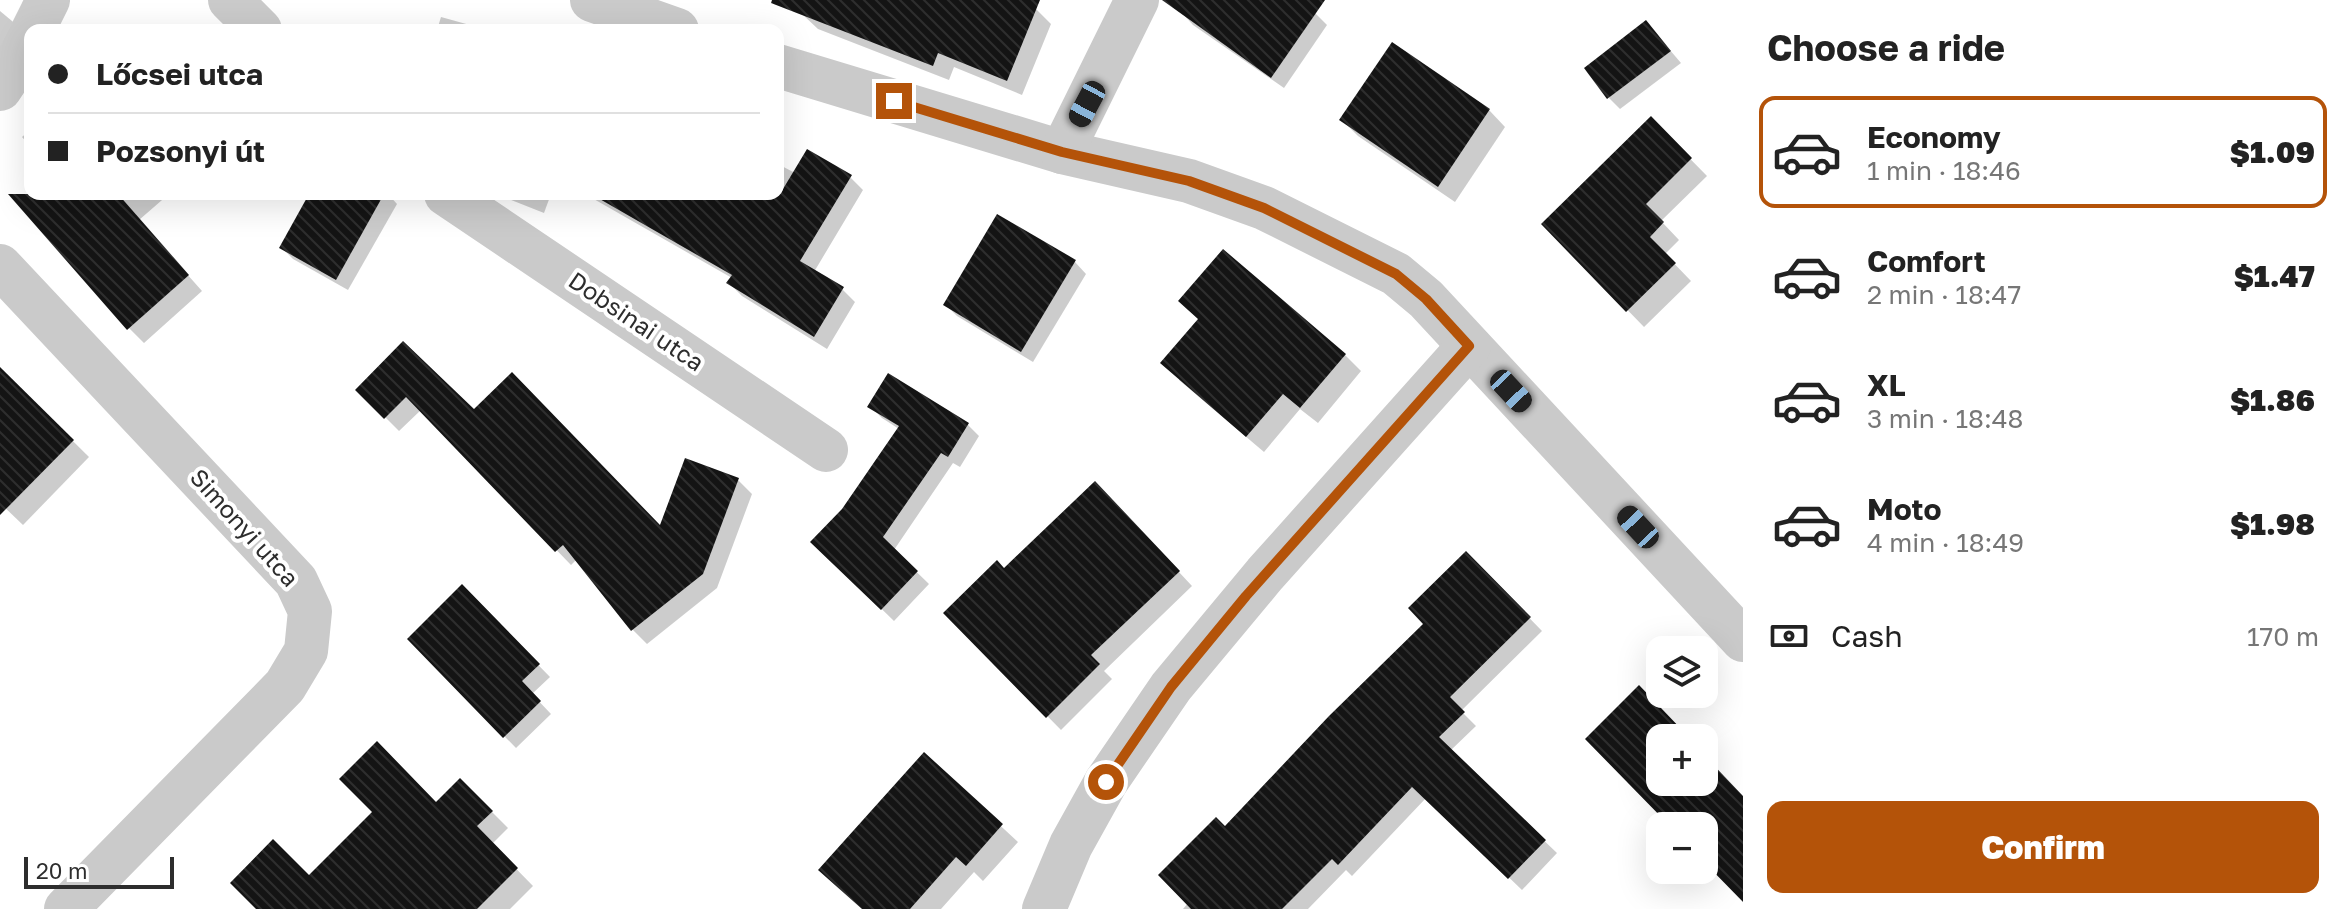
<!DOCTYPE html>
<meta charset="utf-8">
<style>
:root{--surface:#fff;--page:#f6f6f6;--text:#222;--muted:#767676;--line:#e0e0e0;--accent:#b45309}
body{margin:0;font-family:"Golos Text",sans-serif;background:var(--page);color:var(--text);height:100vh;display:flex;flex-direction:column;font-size:30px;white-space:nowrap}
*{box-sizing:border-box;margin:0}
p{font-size:26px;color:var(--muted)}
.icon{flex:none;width:44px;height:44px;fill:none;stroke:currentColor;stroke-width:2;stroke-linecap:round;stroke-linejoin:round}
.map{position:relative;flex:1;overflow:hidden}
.side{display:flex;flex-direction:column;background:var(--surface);width:600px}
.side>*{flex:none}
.guide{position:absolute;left:24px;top:24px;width:760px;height:176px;border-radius:16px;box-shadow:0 8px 32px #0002;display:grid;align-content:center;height:176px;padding:0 24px;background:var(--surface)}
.fabs{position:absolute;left:1646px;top:636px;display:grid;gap:16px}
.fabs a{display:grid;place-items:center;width:72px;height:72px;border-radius:16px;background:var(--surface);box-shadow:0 8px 32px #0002;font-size:40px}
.scale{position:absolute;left:24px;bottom:20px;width:150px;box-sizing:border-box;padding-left:8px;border:4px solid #2d2d2d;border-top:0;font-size:22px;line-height:28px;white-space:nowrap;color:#2d2d2d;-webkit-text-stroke:6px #fff;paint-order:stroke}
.end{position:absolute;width:36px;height:36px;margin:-18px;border:10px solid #b45309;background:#fff;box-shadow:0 0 0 4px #fff}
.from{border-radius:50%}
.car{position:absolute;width:24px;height:48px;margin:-24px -12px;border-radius:10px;box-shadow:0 0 6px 2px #0007;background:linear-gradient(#222 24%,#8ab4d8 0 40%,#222 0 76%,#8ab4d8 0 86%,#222 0)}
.guide b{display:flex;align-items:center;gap:28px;height:76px;font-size:30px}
.guide b+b{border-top:2px solid var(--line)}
.guide i{width:20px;height:20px;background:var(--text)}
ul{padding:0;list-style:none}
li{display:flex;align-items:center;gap:24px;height:112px;margin:0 16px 12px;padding:0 8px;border:4px solid transparent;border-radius:16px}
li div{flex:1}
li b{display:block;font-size:30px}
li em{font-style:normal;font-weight:800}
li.on{border-color:var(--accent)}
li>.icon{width:72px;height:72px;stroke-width:1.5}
h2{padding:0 24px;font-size:36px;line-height:96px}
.pay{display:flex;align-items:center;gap:20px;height:88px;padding:0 24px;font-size:30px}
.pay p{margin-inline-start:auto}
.action{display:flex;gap:16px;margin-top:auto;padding:16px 24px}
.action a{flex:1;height:92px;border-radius:16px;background:var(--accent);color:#fff;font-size:32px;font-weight:800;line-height:92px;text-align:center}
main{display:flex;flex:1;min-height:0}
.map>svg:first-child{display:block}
.shadow{fill:#0003}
.building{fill:url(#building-back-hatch)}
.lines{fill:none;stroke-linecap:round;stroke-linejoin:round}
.minor{stroke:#cacaca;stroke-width:44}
.route{stroke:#b45309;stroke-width:10}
.labels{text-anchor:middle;stroke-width:8;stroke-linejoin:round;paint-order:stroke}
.street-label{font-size:24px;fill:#2d2d2d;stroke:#fff}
</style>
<main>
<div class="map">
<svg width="1743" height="909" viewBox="0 0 1743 909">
<defs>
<pattern id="building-back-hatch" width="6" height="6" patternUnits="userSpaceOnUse" patternTransform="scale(2)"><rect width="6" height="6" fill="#141414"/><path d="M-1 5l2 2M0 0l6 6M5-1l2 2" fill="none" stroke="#2e2e2e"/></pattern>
</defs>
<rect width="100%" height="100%" fill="#fff"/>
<!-- shadow -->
<g class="shadow">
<path d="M808,0H1012L1036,9L1051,24L1022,95L954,67L949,80L818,29L802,14Z"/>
<path d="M1191,0H1296L1315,13L1327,25L1284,88L1193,25L1182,13Z"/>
<path d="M0,11L18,26L0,53Z"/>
<path d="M441,17L488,30H437Z"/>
<path d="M1646,22L1681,63L1620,109L1609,98Z"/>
<path d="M1489,110L1505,127L1455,202L1358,136L1342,120Z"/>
<path d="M1651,119L1707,176L1661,221L1679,240L1665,254L1691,281L1644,327L1544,224Z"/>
<path d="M30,130V146L22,137Z"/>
<path d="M778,164L795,173L850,177L863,190L814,272L842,289L855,302L827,349L742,296L729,283L732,278L585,194H778Z"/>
<path d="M44,194H169L139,220L202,291L144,343L129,328Z"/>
<path d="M311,194H388L397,204L348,290L293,259L282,248Z"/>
<path d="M502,194H551L544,213L506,198Z"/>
<path d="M1075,262L1086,274L1033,362L957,316L945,304Z"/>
<path d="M1200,320L1345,355L1361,371L1318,423L1300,409L1264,452L1179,380Z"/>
<path d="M403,344L474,411L661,528L738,480L752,494L717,588L647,644L633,630L577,559L571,565L421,410L399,431L358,390Z"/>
<path d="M0,369L89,457L23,525L0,503Z"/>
<path d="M870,406L968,425L979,436L960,467L953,463L894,550L929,584L894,621L813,542L843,510L899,429L882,418Z"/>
<path d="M1109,497L1192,586L1104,671L1112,679L1061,730L946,613Z"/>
<path d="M1466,553L1542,631L1461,711L1476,726L1450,751L1557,853L1522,890L1426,798L1352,876L1346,870L1308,909H1183L1188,903L1225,829L1426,624Z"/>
<path d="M462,587L550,677L532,694L551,714L516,748L409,639Z"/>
<path d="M924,755L1018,842L983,881L974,872L941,909H863Z"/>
<path d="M460,780L508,828L492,844L533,886L510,909H259L309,878L436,804Z"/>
</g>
<!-- building -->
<g class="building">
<path d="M772,0H1040L1007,81L938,53L933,66L771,3Z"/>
<path d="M1162,0H1325L1271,78Z"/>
<path d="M1646,20L1671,51L1607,99L1584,68Z"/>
<path d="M1392,42L1490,109L1438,187L1339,120Z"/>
<path d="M1651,116L1692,158L1646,204L1664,222L1650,237L1676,263L1626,312L1541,224Z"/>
<path d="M807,149L852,175L800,261L844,287L814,337L726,283L732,275L591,194H780Z"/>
<path d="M8,194H118L189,275L127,330Z"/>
<path d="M309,194H384L336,280L279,248Z"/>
<path d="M997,214L1076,260L1021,352L943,305Z"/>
<path d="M1223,249L1346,354L1300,408L1283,394L1246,437L1160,363L1198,319L1178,301Z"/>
<path d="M403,341L474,409L512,372L660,525L685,458L739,478L703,574L631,631L563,545L555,552L406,397L384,419L355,390Z"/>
<path d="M0,367L74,440L0,515Z"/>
<path d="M888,373L969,423L948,457L941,453L883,537L918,571L881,610L810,542L842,509L899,426L867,407Z"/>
<path d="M1095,481L1180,571L1091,655L1100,664L1046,718L943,613L997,560L1004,568Z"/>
<path d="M1466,551L1531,617L1450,697L1465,712L1439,737L1546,840L1508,879L1412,787L1338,865L1332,859L1282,909H1191L1158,875L1216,817L1225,826L1329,716L1423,624L1408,608Z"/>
<path d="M462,584L540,664L522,681L541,701L503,738L407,639Z"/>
<path d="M1639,685L1684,732L1682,733L1687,738H1660V782H1704V755L1743,796V902L1704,862V826H1670L1585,739Z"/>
<path d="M377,741L436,802L460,778L493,811L477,826L518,868L477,909H256L230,883L273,839L309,875L372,812L339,779Z"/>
<path d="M924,752L1003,824L966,866L956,857L910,909H862L818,870Z"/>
</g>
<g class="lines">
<!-- minor -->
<g class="minor">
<path d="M230,0L260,30"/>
<path d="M592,0L677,30"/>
<path d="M33,30L48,0"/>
<path d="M778,66L1062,152L1189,181L1264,208L1396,274L1426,299L1743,640"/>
<path d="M0,89L14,68L30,37"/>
<path d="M1062,152L1137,0"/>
<path d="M446,194L826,450"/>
<path d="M0,266L296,581L310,611L306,651L285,686L66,909"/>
<path d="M1044,909L1071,845L1106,782L1171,687L1265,574L1469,346"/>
</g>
</g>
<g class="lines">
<!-- route -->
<path class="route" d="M894,101L1062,152L1189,181L1264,208L1396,274L1426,299L1469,346L1246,596L1171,687L1106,782"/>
</g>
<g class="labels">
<!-- street labels -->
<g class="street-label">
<text transform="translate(636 322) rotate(34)" y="8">Dobsinai utca</text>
<text transform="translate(244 528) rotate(48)" y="8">Simonyi utca</text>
</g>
</g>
</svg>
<div class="fabs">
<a><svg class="icon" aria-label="layers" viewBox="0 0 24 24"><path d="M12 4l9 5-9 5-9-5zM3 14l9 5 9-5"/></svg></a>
<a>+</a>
<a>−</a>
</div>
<div class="scale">20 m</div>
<i class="end from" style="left:1106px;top:782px"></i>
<i class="end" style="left:894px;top:101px"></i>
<i class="car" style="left:1087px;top:104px;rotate:208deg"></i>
<i class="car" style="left:1511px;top:391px;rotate:137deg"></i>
<i class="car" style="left:1638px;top:527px;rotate:317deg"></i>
<div class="guide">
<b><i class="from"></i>Lőcsei utca</b>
<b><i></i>Pozsonyi út</b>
</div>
</div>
<section class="side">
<h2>Choose a ride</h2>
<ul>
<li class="on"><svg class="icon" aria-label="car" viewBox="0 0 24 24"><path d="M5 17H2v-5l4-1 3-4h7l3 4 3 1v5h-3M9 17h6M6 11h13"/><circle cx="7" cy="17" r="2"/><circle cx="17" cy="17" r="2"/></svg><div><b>Economy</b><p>1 min · 18:46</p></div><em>$1.09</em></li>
<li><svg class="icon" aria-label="car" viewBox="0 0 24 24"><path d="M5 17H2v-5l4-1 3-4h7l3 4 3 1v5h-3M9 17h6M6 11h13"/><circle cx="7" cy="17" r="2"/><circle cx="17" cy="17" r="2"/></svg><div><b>Comfort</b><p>2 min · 18:47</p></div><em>$1.47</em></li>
<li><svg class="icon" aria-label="car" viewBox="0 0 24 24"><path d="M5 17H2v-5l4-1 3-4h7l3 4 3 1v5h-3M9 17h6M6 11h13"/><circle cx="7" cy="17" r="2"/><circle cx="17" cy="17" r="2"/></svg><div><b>XL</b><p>3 min · 18:48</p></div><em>$1.86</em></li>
<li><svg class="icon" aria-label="car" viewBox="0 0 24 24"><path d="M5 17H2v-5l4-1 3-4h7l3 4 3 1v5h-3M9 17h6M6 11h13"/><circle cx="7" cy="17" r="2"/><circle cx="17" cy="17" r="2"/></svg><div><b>Moto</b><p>4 min · 18:49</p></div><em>$1.98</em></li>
</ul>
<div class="pay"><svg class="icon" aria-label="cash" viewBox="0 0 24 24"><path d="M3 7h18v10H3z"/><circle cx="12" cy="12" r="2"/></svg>Cash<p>170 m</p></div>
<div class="action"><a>Confirm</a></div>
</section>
</main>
